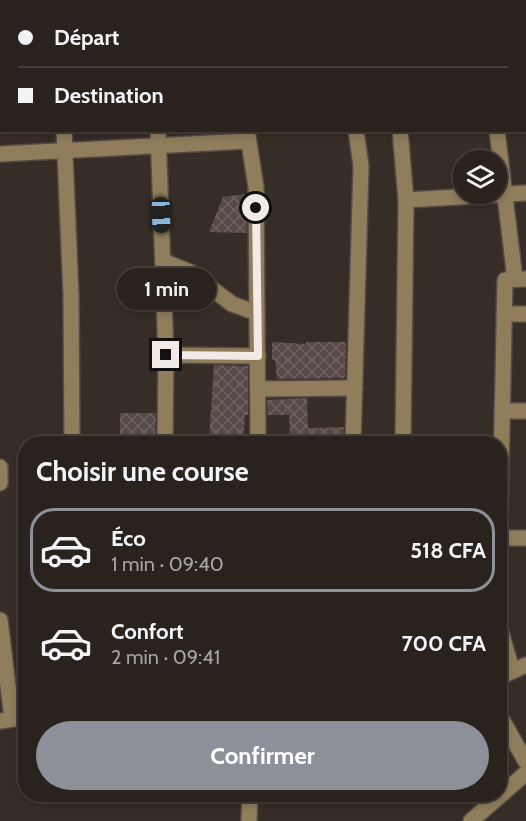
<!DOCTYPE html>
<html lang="fr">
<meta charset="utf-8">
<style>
:root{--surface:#29221d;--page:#352f2a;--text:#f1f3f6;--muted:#a5a4a4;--line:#453f3b;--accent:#8c9099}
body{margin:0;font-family:Cabin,sans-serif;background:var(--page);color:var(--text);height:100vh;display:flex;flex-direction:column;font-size:22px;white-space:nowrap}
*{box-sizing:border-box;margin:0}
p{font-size:20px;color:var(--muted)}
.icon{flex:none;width:33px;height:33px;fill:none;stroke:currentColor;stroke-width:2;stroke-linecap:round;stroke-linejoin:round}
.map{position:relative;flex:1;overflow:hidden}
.panel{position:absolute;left:18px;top:436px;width:489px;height:366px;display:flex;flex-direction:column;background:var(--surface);border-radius:24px;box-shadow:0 3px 9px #0003,0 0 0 2px var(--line)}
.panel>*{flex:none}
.top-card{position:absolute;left:0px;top:0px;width:526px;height:132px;box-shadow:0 3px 9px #0003,0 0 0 2px var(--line);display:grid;align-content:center;height:132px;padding:0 18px;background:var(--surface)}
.tools{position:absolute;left:453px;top:150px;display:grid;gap:12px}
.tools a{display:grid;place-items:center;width:54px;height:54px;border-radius:50%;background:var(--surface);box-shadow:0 3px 9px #0003,0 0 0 2px var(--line);font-size:30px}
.end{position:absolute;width:27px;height:27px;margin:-14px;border:8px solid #f1eae6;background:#111;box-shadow:0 0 0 3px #111}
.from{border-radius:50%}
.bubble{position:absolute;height:42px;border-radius:21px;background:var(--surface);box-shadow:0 3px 9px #0003,0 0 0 2px var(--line);font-size:20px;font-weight:800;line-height:42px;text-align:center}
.car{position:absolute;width:18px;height:36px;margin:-18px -9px;border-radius:8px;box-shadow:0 0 4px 2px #0007;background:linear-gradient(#222 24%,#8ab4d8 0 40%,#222 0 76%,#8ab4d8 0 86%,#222 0)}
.top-card b{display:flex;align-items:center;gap:21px;height:57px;font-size:22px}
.top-card b+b{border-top:2px solid var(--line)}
.top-card i{width:15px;height:15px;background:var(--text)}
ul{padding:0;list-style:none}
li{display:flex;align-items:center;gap:18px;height:84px;margin:0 12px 9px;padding:0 6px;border:3px solid transparent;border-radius:24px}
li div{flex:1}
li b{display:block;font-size:22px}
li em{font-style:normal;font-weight:800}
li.on{border-color:var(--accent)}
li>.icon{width:54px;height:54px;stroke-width:1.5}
h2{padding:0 18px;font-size:27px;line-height:72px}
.action{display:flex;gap:12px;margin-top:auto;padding:12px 18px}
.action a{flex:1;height:69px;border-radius:36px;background:var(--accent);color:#fff;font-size:24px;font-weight:800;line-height:69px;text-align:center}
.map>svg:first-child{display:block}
.building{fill:url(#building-cross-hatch)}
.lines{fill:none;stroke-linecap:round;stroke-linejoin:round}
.minor-casing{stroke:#554b46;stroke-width:18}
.minor{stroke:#8f7d5b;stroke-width:15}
.route{stroke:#f1eae6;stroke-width:8}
</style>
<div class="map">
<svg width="526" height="821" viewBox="0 0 526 821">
<defs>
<pattern id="building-cross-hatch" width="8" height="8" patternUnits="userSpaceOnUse" patternTransform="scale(1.5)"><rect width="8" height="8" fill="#564947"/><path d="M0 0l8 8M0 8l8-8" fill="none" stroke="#6f6362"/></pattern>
</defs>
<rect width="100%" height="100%" fill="#372d27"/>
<!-- building -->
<g class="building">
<path d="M246,194L247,233L209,232L223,197Z"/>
<path d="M272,342L306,344V342H346L345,378L277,379L275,360H272Z"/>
<path d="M214,365L248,366V415H245L243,442L209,440Z"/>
<path d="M307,398L308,428L344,427L343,444H293V436H290L289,415H268L267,400Z"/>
<path d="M120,413H156L155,441L120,440Z"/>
</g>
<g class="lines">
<defs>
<g id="minor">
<path d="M57,0V2"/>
<path d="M154,0V2"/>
<path d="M218,0V2"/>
<path d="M322,0L323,2"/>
<path d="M429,0V2"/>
<path d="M29,2L38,0"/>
<path d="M519,2L520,0"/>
<path d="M0,6H2"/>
<path d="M525,44H526"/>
<path d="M64,130L71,296L72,444"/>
<path d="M158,130L166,355L165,444"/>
<path d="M247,130L256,187L258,444"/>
<path d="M400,130L406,200L403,444"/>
<path d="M497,130L515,279"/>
<path d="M0,154L248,141"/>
<path d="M406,200L526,193"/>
<path d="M163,261L190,272L232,304L257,313"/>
<path d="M504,314H526"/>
<path d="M166,355L258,356"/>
<path d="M258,389L355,388"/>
<path d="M502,411H526"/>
<path d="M353,444L361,166L356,130"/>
<path d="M0,467V483"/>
<path d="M500,522L505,280L526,279"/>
<path d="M500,538H526"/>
<path d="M0,620L12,719"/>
<path d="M500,628L512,670"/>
<path d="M500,677L526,665"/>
<path d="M500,716L526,762"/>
<path d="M0,721L26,717"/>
<path d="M249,821L250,795"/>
<path d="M471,821L526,773"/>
</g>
</defs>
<!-- minor casing -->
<use href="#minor" class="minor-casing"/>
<!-- minor -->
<use href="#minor" class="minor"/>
</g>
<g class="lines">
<!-- route -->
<path class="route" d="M166,355L258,356L256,208"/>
</g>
</svg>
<div class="tools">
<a><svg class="icon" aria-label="layers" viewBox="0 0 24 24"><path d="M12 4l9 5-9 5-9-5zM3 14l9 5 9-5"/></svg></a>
</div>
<i class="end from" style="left:256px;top:208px"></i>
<i class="end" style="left:166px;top:355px"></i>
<div class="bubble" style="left:117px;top:268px;width:99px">1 min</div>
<i class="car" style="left:161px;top:215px;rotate:178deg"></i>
<div class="top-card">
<b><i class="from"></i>Départ</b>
<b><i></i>Destination</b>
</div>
<section class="panel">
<h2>Choisir une course</h2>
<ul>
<li class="on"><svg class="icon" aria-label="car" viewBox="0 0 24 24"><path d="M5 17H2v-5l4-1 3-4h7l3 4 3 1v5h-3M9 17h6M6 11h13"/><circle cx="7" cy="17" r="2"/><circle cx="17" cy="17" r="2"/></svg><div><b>Éco</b><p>1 min · 09:40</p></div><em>518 CFA</em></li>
<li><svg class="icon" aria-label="car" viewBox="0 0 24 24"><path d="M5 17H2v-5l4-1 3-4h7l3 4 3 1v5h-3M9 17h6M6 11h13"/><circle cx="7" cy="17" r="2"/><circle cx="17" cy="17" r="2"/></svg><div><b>Confort</b><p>2 min · 09:41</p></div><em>700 CFA</em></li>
</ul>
<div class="action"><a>Confirmer</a></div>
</section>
</div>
